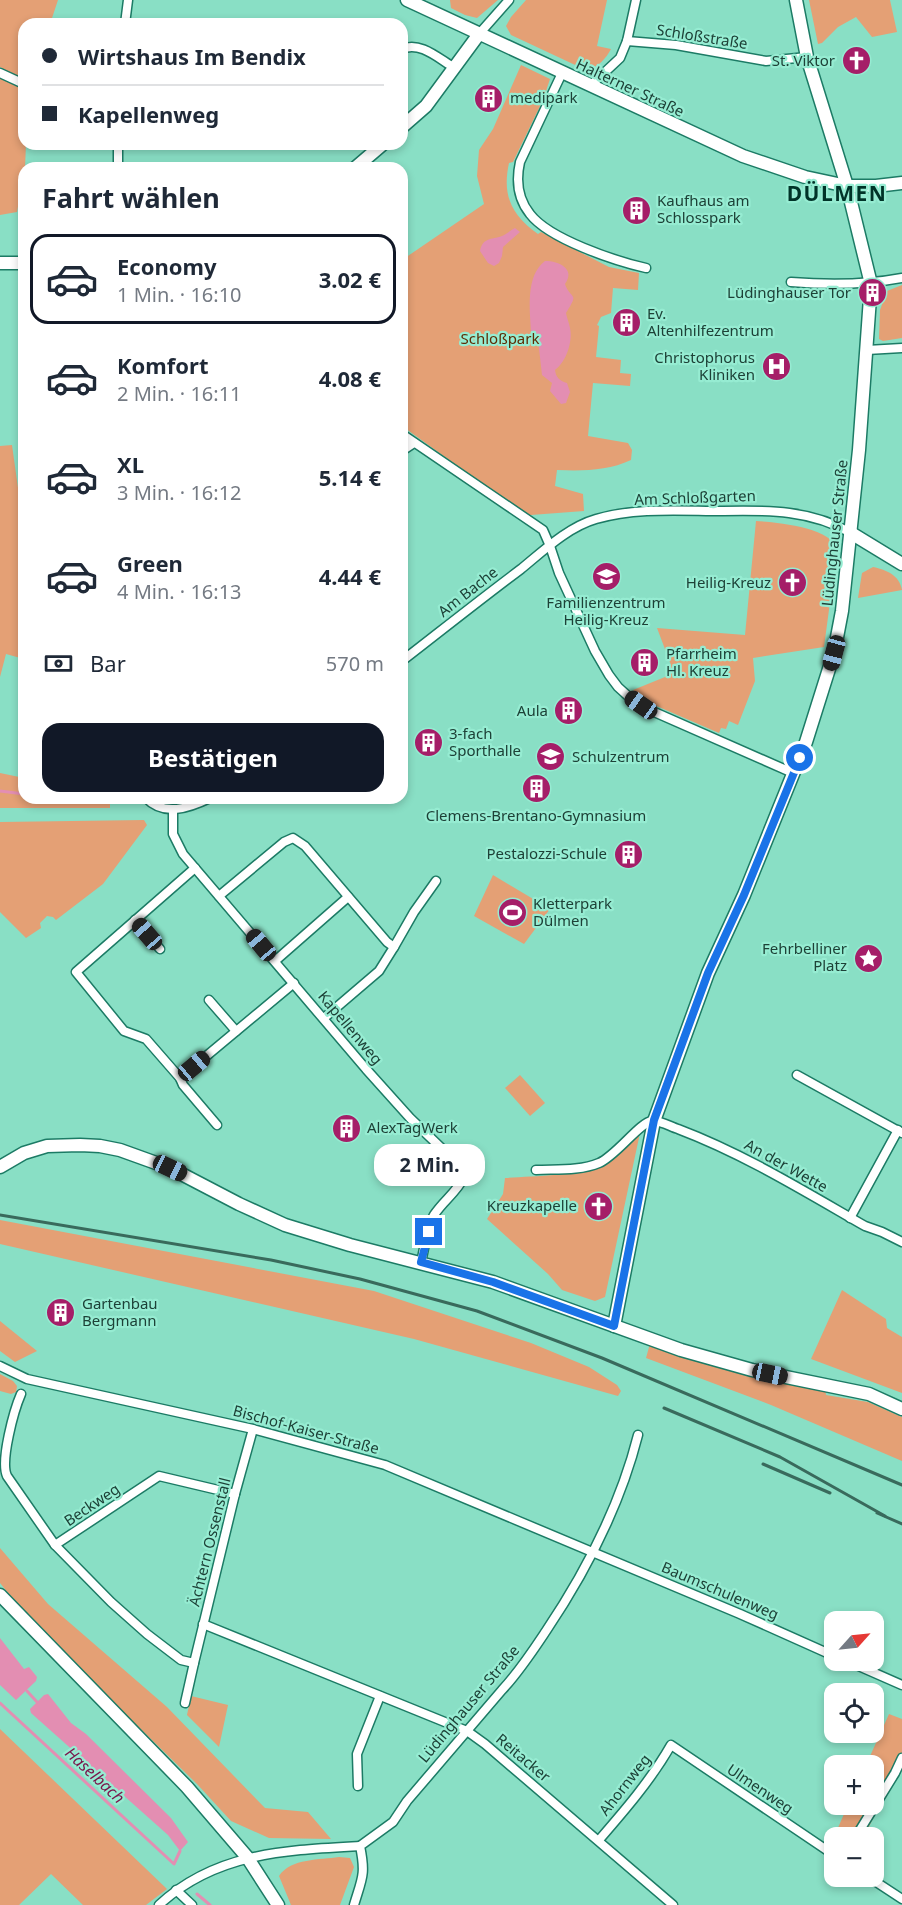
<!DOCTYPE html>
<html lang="de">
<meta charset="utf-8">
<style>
:root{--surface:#fff;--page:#f6f6f7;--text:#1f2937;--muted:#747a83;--line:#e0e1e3;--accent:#111827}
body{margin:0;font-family:"Noto Sans",sans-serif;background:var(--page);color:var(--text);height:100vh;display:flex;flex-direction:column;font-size:22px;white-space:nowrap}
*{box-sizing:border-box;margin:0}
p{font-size:20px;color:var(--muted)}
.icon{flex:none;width:33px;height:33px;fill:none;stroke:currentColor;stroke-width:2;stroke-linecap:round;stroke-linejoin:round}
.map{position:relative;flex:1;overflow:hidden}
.drawer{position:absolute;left:18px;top:162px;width:390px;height:642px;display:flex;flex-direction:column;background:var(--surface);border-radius:18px;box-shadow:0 3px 9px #0003}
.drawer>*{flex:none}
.guide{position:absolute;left:18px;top:18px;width:390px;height:132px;border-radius:18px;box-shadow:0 3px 9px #0003;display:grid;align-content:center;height:132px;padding:0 24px;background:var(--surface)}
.needle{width:39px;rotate:63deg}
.tools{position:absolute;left:824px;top:1611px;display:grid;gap:12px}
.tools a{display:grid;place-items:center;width:60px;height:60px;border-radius:12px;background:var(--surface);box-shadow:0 3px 9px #0003;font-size:30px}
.end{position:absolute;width:27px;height:27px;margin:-14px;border:8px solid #1a73e8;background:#fff;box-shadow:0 0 0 3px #fff}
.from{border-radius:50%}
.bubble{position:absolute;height:42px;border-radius:18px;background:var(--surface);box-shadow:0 3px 9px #0003;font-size:20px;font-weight:700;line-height:42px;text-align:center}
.car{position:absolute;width:18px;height:36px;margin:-18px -9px;border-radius:8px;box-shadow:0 0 4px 2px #0007;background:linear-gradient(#222 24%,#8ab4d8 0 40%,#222 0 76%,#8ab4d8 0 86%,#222 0)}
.guide b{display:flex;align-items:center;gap:21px;height:57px;font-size:22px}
.guide b+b{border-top:2px solid var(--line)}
.guide i{width:15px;height:15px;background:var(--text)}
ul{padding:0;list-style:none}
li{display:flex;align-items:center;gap:18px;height:90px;margin:0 12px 9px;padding:0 12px;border:3px solid transparent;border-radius:18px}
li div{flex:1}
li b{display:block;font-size:22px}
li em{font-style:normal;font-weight:700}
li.selected{border-color:var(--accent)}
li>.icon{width:54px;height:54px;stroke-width:1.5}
h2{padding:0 24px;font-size:27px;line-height:72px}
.pay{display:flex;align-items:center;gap:15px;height:66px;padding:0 24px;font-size:22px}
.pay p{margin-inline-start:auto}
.cta{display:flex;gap:12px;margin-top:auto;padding:12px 24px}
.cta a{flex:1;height:69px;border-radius:18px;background:var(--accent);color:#fff;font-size:24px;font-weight:700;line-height:69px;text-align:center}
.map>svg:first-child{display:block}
.green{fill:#e4a075}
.water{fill:#e38eb2}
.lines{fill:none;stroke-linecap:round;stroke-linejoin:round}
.stream{stroke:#e38eb2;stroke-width:3}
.street-casing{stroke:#1c7b65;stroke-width:11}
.secondary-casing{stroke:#1c7b65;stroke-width:15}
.street{stroke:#fff;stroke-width:8}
.secondary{stroke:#fff;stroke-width:12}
.rail{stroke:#396a5c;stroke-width:3}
.route{stroke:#1a73e8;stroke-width:8}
.labels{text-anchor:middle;stroke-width:4.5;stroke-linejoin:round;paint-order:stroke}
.street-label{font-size:15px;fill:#1d4137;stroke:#96ecd2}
.poi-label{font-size:15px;fill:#1d4137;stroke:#96ecd2;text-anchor:start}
.park-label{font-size:15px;fill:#5d2d05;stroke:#96ecd2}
.water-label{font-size:16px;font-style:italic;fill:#79154b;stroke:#96ecd2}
.district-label{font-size:21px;font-weight:bold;letter-spacing:1.5px;fill:#003328;stroke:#96ecd2}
</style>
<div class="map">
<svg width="902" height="1905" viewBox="0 0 902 1905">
<rect width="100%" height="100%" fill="#89dfc5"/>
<!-- green -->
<g class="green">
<path d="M0,0H58L50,24H24V80L0,67Z"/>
<path d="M450,0H498L477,18L465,15L451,8Z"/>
<path d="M526,0H607L597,46L611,49C606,59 598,66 588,71L511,35L506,26L511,17Z"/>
<path d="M809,0H890L897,32L872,37L856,17L838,27L822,43L818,44Z"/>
<path d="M521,65L550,79L543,100L513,162L509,163C502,195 511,215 538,234L541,232L609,267L639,273L638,290L613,288L611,313L601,317L597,325L599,326L596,357L621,360L620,373L631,374L630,386L593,383L588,436L628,443L632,450L631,460C608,471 582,471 557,470L555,486L583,494L584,511L531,515L524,514L402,426V260L484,204L477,176L479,150L493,129Z"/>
<path d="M0,77L24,90V144H26L25,168L17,212L0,215Z"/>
<path d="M902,285V338L883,341L879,339L880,310L887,291Z"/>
<path d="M12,445L19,495H24V659L6,654L0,677V446Z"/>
<path d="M756,521C775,522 833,527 837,550L824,647L753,658L755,681L738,725L729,721L726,729L721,728L719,733L645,701L633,690L665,677L671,665L657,628L745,635Z"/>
<path d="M873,567C887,570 899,575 902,590L858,598L862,573Z"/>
<path d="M0,773L24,778V798H110V808H0Z"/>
<path d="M144,820L147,825L103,884L56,920L53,917L47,916L40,923L41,928L26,938L0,912V822Z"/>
<path d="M493,875L550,909L524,944L474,916Z"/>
<path d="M520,1075L545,1103L530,1116L505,1088Z"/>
<path d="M640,1133L605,1297L595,1301L562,1290L548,1274L487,1219L503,1194L505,1178C532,1176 578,1176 602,1165C617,1158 629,1145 640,1133Z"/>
<path d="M0,1220L374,1291L531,1343L589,1367L617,1385L621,1391L618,1396L414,1339L0,1244Z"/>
<path d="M842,1290L886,1319L887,1328L902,1337V1393L811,1359Z"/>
<path d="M0,1321L37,1351L15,1362L0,1351Z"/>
<path d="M651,1340L825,1386L826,1395L868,1402L902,1417V1461L771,1405L646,1358Z"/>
<path d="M0,1374L13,1381L17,1386L16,1392L11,1394L0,1391Z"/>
<path d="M0,1548L48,1604L167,1707L265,1808L308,1812L331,1839L269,1838L231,1821L197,1784L34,1625L0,1583Z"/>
<path d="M191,1696L228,1705L219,1747L187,1715Z"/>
<path d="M889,1714L902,1719V1760L864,1837L834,1838V1851L829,1848L848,1805L873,1804V1766L866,1765Z"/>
<path d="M0,1729L167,1889L146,1905H83L51,1874L19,1905H0Z"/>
<path d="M339,1857L350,1858L354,1867L340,1905H291L279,1876C291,1858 320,1860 339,1857Z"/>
</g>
<!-- water -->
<g class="water">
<path d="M515,228L520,232L503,247L502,256L499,263L494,266L488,263L480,251C483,237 491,240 502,236C507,234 511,230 515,228Z"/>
<path d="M545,261C559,261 576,269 565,284C571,301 580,291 566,313C567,318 569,323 570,328C573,342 566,362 555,370C556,378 560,381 567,383L570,392L566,403L561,404L550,391L552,383L542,375L538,340L531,332C530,310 525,276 545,261Z"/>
<path d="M0,1638L24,1669L29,1667L37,1677L36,1681L16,1700L0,1685Z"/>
<path d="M48,1694L71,1723L86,1734L171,1818L188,1842L180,1851L168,1835L31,1713L30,1709L44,1695Z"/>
</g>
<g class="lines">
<!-- stream -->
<g class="stream">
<path d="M0,791L24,794"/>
<path d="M69,798L108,802"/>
<path d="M27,1691L37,1702"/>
<path d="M0,1703L174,1864L180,1851"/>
<path d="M197,1894L210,1905"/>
</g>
<defs>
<g id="street">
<path d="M125,24L128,0"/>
<path d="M479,34L509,0"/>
<path d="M627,41L676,45L766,61L807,57"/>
<path d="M402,49C420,41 438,58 453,67"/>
<path d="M0,73L24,84"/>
<path d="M562,73L520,162C516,180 518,199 530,214C549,239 615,261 646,268"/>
<path d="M590,86L620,58L627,41L636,0"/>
<path d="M118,168V144"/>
<path d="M791,282C828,285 865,285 902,278"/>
<path d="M867,350L902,348"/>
<path d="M402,434L543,530L550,546L559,573L595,651L609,675L618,687L629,697L652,711L793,773"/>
<path d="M402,451L414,443"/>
<path d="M402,661C442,630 481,599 521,569C543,551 568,527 596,519C637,507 682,511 723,511C769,510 811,510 851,533"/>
<path d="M146,798C164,817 189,808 210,798"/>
<path d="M173,810V834L183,854L366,1069L410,1118L460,1166L464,1177C457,1192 443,1201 434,1215C426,1228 425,1248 421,1262"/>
<path d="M195,868L76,972L124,1031L146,1039L180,1078L294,983"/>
<path d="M219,896L284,842L293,838L305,846L387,942L394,947L379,971L324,1018"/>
<path d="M135,920L160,949"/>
<path d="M394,947L414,912L436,881"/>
<path d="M275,961L348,897"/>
<path d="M209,1000L236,1031"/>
<path d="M797,1075L902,1133"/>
<path d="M180,1078L183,1085L217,1125"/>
<path d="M536,1170C556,1169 580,1171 599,1163C616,1156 640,1122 652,1121C660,1120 671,1127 678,1129C744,1154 804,1191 865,1226L882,1232L902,1242"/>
<path d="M850,1218L898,1130"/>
<path d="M0,1366L27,1379L253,1429L385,1465L740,1614L834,1656"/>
<path d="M21,1394C14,1410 0,1461 7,1476L55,1545L111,1602L147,1634L181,1660L194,1663L235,1494L253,1429"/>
<path d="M55,1545L159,1476L235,1494"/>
<path d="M203,1624L467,1731L485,1744L673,1905"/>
<path d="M845,1660L902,1685"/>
<path d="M185,1703L194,1663"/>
<path d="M358,1786L357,1754L380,1696"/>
<path d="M855,1838L895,1773L902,1758"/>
<path d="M599,1840C625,1810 651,1780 671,1745L834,1855"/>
<path d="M867,1876L902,1899"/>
<path d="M176,1890L192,1905"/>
<path d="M159,1905C216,1852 288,1850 360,1846"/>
<path d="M354,1905C362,1878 366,1875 360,1846L393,1822L407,1801L502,1690C519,1672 532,1652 546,1631C587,1570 620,1506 638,1435"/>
</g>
<g id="secondary">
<path d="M407,0L743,156L805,177L847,186H876L902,183"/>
<path d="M402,127L426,106L479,34"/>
<path d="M355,168L383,144"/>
<path d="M0,263H24"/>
<path d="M851,533L902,564"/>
<path d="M0,1167L24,1153L47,1146L80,1145L100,1146L120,1150L170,1168L239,1204L285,1225L350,1245L493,1282L681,1350L752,1370L869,1394L902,1409"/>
<path d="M614,1326L654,1121L708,973L744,895L806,742L834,653L842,611L859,450L871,284L847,186L807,57L796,0"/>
<path d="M0,1595L187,1787L247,1857L278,1905"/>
</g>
</defs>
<!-- street casing -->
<use href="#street" class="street-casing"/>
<!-- secondary casing -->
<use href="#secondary" class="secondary-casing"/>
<!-- street -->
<use href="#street" class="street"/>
<!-- secondary -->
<use href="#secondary" class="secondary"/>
<!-- rail -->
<g class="rail">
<path d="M0,1215L271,1260L360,1279L477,1311L602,1358L902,1485"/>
<path d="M664,1408L780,1457L885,1516"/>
<path d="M763,1464L830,1493"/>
<path d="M877,1513L902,1524"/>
</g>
</g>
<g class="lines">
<!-- route -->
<path class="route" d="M429,1232L421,1262L493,1282L614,1326L654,1120L708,973L744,895L800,758"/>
</g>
<!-- icons -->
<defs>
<symbol id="church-disc" viewBox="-11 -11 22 22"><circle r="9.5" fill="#a51e68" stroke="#96ecd2"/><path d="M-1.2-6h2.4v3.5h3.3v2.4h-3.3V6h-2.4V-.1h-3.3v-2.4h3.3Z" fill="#fff"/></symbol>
<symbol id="building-disc" viewBox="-11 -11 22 22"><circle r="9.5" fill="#a51e68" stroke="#96ecd2"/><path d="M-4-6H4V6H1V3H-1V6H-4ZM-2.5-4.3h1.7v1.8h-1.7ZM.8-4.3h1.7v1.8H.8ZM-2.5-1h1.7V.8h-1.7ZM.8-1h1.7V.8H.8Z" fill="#fff"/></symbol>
<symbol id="hospital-disc" viewBox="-11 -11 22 22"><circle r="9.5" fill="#a51e68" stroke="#96ecd2"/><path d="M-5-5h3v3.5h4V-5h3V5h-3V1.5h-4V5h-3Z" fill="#fff"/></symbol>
<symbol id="school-disc" viewBox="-11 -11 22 22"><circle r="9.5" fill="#a51e68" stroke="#96ecd2"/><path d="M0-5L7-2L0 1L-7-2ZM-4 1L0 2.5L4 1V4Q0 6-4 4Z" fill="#fff"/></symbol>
<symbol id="stadium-disc" viewBox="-11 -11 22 22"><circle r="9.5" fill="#a51e68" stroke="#96ecd2"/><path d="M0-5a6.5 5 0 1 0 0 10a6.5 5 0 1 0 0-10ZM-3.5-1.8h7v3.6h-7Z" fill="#fff"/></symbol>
<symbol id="sight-disc" viewBox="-11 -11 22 22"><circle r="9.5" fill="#a51e68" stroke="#96ecd2"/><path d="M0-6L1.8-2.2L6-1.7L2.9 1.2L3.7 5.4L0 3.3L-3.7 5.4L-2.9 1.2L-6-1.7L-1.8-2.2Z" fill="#fff"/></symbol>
</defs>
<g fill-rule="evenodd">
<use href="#church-disc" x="840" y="44" width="33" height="33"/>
<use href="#building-disc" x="472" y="82" width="33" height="33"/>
<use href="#building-disc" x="620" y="194" width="33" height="33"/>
<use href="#building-disc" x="856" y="276" width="33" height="33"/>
<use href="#building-disc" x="610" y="306" width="33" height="33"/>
<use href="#hospital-disc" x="760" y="350" width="33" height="33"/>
<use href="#school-disc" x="590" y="560" width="33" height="33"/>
<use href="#church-disc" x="776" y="566" width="33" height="33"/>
<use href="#building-disc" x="628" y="646" width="33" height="33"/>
<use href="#building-disc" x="552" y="694" width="33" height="33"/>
<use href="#building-disc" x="412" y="726" width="33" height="33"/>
<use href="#school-disc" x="534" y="740" width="33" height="33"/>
<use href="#building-disc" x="520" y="772" width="33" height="33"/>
<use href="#building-disc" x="612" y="838" width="33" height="33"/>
<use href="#stadium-disc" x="496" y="896" width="33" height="33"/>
<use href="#sight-disc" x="852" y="942" width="33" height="33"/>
<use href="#building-disc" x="330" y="1112" width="33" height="33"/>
<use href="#church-disc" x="582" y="1190" width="33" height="33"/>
<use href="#building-disc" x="44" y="1296" width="33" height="33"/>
</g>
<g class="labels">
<!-- street labels -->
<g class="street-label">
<text transform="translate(702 37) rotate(9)" y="5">Schloßstraße</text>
<text transform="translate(630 88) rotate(25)" y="5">Halterner Straße</text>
<text transform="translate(695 498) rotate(-2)" y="5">Am Schloßgarten</text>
<text transform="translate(835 533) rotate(-84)" y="5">Lüdinghauser Straße</text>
<text transform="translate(468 592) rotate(-38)" y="5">Am Bache</text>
<text transform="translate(350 1028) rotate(50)" y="5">Kapellenweg</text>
<text transform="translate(786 1166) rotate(29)" y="5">An der Wette</text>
<text transform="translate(306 1430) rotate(15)" y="5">Bischof-Kaiser-Straße</text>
<text transform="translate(92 1505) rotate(-34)" y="5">Beckweg</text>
<text transform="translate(210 1542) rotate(-76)" y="5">Ächtern Ossenstall</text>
<text transform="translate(720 1591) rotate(23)" y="5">Baumschulenweg</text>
<text transform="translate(469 1704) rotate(-50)" y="5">Lüdinghauser Straße</text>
<text transform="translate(523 1758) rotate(40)" y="5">Reitacker</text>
<text transform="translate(625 1785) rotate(-52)" y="5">Ahornweg</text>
<text transform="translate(760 1789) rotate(34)" y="5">Ulmenweg</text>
</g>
<!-- poi labels -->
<g class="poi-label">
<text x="835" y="66" text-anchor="end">St. Viktor</text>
<text x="510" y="103">medipark</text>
<text x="657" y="206">Kaufhaus am<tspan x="657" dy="17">Schlosspark</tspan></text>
<text x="851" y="298" text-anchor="end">Lüdinghauser Tor</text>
<text x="647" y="319">Ev.<tspan x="647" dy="17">Altenhilfezentrum</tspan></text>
<text x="755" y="363" text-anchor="end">Christophorus<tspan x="755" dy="17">Kliniken</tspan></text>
<text x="771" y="588" text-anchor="end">Heilig-Kreuz</text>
<text x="606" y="608" text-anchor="middle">Familienzentrum<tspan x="606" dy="17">Heilig-Kreuz</tspan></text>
<text x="666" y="659">Pfarrheim<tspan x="666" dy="17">Hl. Kreuz</tspan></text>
<text x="548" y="716" text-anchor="end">Aula</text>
<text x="449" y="739">3-fach<tspan x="449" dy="17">Sporthalle</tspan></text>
<text x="572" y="762">Schulzentrum</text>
<text x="536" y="821" text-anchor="middle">Clemens-Brentano-Gymnasium</text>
<text x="607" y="859" text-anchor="end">Pestalozzi-Schule</text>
<text x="533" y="909">Kletterpark<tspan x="533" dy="17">Dülmen</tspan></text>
<text x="847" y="954" text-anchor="end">Fehrbelliner<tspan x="847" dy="17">Platz</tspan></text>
<text x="367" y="1133">AlexTagWerk</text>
<text x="577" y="1211" text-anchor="end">Kreuzkapelle</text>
<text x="82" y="1309">Gartenbau<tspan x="82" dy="17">Bergmann</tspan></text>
</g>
<!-- park labels -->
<g class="park-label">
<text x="500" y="344">Schloßpark</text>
</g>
<!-- water labels -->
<g class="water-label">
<text transform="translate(95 1775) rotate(43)" y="6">Haselbach</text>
</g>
<!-- district labels -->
<g class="district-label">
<text x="837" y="201">DÜLMEN</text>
</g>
</g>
</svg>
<div class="tools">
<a><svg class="needle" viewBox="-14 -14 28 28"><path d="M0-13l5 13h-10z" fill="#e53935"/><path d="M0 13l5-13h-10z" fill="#747a83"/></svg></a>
<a><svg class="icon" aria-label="locate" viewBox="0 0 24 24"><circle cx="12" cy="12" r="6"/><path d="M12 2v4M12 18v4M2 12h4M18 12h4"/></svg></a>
<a>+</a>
<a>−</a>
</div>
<i class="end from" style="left:800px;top:758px"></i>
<i class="end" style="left:429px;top:1232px"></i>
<div class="bubble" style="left:374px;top:1144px;width:111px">2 Min.</div>
<i class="car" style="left:834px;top:653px;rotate:195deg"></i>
<i class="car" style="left:641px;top:705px;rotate:305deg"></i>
<i class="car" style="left:147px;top:934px;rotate:319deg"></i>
<i class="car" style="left:261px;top:945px;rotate:320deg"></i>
<i class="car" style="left:194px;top:1066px;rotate:50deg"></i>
<i class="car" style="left:170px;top:1168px;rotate:115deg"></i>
<i class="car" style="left:770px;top:1374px;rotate:102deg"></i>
<div class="guide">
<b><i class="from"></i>Wirtshaus Im Bendix</b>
<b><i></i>Kapellenweg</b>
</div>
<section class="drawer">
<h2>Fahrt wählen</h2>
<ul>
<li class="selected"><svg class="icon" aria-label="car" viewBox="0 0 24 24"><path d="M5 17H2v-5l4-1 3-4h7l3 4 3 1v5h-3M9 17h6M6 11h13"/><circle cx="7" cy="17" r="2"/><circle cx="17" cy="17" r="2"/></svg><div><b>Economy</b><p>1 Min. · 16:10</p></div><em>3.02 €</em></li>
<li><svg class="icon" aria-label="car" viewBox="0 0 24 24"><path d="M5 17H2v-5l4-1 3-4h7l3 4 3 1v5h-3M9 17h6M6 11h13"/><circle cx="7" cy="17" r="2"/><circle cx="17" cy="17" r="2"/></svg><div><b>Komfort</b><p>2 Min. · 16:11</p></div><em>4.08 €</em></li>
<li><svg class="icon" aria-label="car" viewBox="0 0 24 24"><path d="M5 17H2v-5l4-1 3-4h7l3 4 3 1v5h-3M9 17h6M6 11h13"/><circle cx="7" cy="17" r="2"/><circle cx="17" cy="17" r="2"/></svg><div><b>XL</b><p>3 Min. · 16:12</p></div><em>5.14 €</em></li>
<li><svg class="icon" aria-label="car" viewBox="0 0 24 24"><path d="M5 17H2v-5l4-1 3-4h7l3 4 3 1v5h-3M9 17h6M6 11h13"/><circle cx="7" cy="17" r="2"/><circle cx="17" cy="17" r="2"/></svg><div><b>Green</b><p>4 Min. · 16:13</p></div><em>4.44 €</em></li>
</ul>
<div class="pay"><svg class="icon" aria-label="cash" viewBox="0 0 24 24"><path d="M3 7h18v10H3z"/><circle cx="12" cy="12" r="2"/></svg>Bar<p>570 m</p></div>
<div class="cta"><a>Bestätigen</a></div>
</section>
</div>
